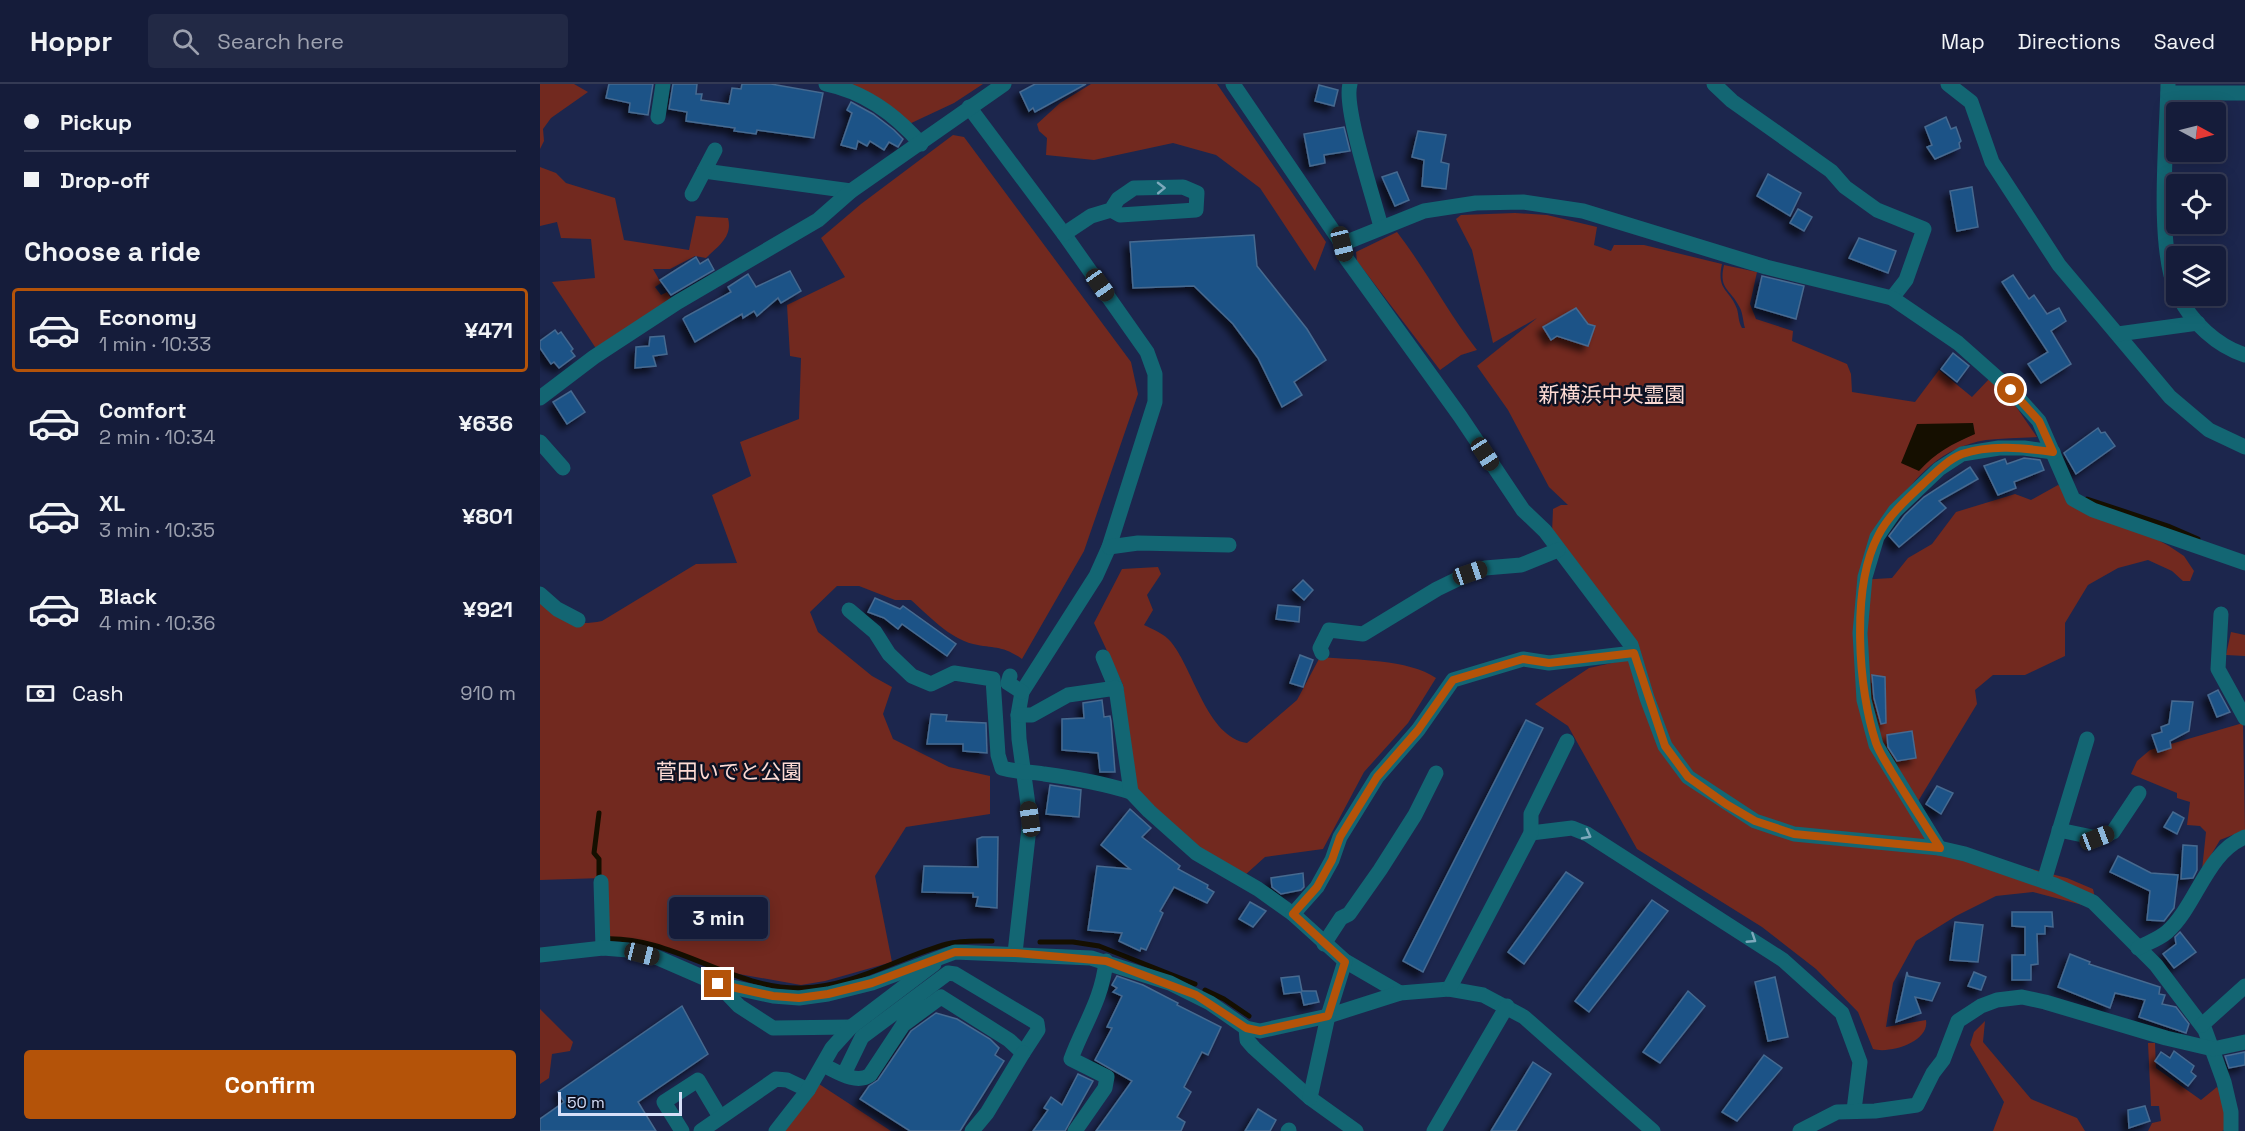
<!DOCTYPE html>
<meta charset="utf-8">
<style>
:root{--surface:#151c3a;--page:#222945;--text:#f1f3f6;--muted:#9da1af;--line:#343a54;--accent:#b45309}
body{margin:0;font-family:"Space Grotesk","Noto Sans JP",sans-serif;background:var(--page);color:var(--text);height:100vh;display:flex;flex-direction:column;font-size:22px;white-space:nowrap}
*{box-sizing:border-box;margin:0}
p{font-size:20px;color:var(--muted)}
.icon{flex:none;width:33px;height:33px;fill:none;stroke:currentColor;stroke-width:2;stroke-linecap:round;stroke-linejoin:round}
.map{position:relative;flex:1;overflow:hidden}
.panel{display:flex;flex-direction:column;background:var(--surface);width:540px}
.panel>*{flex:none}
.top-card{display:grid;align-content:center;height:132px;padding:0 24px;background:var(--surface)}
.needle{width:39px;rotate:97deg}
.tools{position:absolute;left:1626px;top:18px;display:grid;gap:12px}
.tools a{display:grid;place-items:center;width:60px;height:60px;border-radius:6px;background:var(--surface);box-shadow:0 3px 15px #0003,0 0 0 2px var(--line);font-size:30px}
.scale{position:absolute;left:18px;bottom:15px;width:124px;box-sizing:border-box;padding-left:6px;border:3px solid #d6dff8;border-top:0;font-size:16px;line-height:21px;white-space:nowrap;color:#d6dff8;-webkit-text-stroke:4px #0c1122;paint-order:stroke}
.end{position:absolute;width:27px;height:27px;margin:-14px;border:8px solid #b45309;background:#fff;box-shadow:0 0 0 3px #fff}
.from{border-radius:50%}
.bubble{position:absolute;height:42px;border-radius:6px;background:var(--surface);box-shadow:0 3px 15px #0003,0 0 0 2px var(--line);font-size:20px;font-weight:700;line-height:42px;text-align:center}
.car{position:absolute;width:18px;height:36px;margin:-18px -9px;border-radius:8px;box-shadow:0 0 4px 2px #0007;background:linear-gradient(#222 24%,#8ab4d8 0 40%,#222 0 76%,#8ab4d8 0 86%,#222 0)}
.top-card b{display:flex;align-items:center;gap:21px;height:57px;font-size:22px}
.top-card b+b{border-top:2px solid var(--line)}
.top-card i{width:15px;height:15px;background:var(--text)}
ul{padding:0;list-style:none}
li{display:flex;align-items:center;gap:18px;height:84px;margin:0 12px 9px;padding:0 12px;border:3px solid transparent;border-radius:6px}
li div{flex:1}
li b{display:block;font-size:22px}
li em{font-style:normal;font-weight:700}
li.on{border-color:var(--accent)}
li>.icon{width:54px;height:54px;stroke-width:1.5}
h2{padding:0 24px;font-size:27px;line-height:72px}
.pay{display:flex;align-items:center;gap:15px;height:66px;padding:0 24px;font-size:22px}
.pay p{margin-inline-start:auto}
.primary-button{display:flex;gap:12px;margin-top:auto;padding:12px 24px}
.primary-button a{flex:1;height:69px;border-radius:6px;background:var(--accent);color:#fff;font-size:24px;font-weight:700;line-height:69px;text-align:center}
header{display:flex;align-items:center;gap:36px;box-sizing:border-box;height:84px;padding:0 30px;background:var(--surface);border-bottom:2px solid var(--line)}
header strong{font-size:28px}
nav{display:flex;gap:33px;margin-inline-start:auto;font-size:21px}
.search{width:420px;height:54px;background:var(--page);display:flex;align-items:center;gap:15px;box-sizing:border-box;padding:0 21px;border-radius:6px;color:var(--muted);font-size:22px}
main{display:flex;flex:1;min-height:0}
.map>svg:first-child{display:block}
.green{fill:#72291f;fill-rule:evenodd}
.water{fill:#150f00}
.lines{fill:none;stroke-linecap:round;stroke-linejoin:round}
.stream{stroke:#150f00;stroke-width:5}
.building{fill:#1e5387;stroke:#466a90;stroke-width:1.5;filter:url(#shadow)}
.minor{stroke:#136673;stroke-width:15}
.oneway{stroke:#7ea9bc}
.route{stroke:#b45309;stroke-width:8}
.labels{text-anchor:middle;stroke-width:5;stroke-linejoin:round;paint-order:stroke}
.park-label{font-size:21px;fill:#fedbd4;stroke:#0c1122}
</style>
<header>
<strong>Hoppr</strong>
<div class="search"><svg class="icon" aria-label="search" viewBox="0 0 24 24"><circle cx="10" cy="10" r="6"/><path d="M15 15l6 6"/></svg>Search here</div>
<nav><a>Map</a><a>Directions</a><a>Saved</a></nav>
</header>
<main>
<section class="panel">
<div class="top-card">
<b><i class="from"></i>Pickup</b>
<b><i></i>Drop-off</b>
</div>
<h2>Choose a ride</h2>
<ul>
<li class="on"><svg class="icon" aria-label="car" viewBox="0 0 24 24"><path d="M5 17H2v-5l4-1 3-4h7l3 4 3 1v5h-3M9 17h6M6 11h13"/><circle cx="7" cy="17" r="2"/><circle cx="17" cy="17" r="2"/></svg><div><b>Economy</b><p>1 min · 10:33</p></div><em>¥471</em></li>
<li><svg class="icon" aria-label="car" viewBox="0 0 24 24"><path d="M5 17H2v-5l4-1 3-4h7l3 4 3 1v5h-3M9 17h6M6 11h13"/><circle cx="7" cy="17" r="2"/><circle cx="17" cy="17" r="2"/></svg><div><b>Comfort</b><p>2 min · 10:34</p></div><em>¥636</em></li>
<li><svg class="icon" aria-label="car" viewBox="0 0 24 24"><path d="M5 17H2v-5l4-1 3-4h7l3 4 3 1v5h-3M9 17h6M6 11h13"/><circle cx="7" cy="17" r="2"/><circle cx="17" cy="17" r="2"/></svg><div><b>XL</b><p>3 min · 10:35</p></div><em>¥801</em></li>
<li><svg class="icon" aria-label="car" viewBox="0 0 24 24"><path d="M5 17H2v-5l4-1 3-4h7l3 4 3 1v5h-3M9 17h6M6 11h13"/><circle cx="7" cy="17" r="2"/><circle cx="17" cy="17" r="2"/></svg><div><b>Black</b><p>4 min · 10:36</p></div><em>¥921</em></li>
</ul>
<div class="pay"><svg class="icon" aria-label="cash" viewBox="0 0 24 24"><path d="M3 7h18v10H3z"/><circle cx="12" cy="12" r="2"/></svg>Cash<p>910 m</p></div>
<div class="primary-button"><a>Confirm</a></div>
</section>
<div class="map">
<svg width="1705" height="1047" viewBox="0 0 1705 1047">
<defs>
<filter id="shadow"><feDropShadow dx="-5.5" dy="5.5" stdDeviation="3" flood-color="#0009"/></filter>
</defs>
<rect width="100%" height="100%" fill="#1c264d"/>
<!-- green -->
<g class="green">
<path d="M0,0H34L48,8L11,34L3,45L4,57L0,65Z"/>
<path d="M309,0H443L414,19L367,41Z"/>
<path d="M551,0H677L786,158L775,187L720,104L676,71L633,59L554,76L506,71L507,54L499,47L497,40L520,19Z"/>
<path d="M413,51L424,53L591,278L598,310L544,467L482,575C462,561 455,565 433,560C409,554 389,532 371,516H355L319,502H297L270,528L278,548L332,592L352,603L343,630L353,655L409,683L450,692V730L366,743L335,792L352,878L285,897L261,901L193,889L104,857L64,853L62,794L0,796V518C22,536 32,543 62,537L156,480L197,479L172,411L211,392L200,358L259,335L261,274L250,272L247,221L305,193L281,154L321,120Z"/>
<path d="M0,83L16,89L26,99L75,114L84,156L149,166L156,132L188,134C193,153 178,162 166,174L155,172L130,185H113L121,199L115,203L121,211L127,208L132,216L57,266L12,198L55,194L51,155L21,154L17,138L0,142Z"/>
<path d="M975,129L1007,131L1057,143L1054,161L1071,167L1074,161H1104L1182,180C1176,207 1190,205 1197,225C1199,232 1198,237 1202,244H1205C1203,238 1203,230 1200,224C1191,205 1178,206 1184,181L1217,188L1210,220L1216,235L1253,247L1252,257L1307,280L1311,290L1312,308L1375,318L1399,286L1432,313L1450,294L1473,318L1497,353C1481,354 1463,354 1446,356C1373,368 1347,438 1318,496L1352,494L1368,474L1392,460L1416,428L1475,410L1491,416L1518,401L1629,462L1644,472L1654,487L1650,497H1643L1632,487L1608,476L1578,484L1548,501L1525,539V572L1485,591H1453L1435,606L1437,620L1377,719L1401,762L1527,794L1553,805L1555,814L1550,823L1493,808L1456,812L1416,832L1376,857L1353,899L1346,943L1386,936C1390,958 1350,970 1333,965L1318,928L1276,885L1222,843L1097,765L1028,642L995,620L1049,584L1099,573L1012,449L1013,425L1021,421H1028L1009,403L968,326L937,282L997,234L953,259L932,166L916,135L921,131ZM1433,339L1434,350L1408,362L1390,375Z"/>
<path d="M857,148C887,187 906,226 937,266L921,271L900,286L817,177L816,168Z"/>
<path d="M618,483L621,490L607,511L613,526L604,541C612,545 625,550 631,558C654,586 667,653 707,659L757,616L780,573C814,576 869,575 896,594L868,639L824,688L783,765L725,773L705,791L657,767L593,702L583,601L554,539L582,485Z"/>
<path d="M1691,548L1705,551V572L1686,571Z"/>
<path d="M1703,639L1705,746L1680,756L1662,786L1666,748L1660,742L1647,741L1650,718L1637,714V709L1591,690L1597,677L1610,666Z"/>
<path d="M0,925L33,958L30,967L12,970L9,994L0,1000Z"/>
<path d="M1445,937L1443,958L1491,1015L1537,1034L1545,1047H1453L1464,1018L1430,961L1434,948Z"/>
<path d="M1608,959H1615L1616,984L1661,1016L1677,1003L1688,1024V1044L1682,1047H1608L1612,1039L1621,1037L1619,1022H1611Z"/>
<path d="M279,1000L351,1047H245Z"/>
</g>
<!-- water -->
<path class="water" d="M1433,339L1435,350C1412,360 1395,369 1379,387L1361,379L1377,340Z"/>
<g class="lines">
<!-- stream -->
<g class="stream">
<path d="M1547,415L1628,442L1658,455"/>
<path d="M59,729L54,769L59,775V797"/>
<path d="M63,855C133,851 192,906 262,904C313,903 359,873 407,860C421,856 437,857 452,857"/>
<path d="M500,858H533L559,862L655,900"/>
<path d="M665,906L684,915L709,932"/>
</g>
</g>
<!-- building -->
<g class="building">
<path d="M69,0H113L108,31L89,28L90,19L66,14Z"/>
<path d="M133,0H157L156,10H162L161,16L189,20L192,4L201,5L202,0H231L283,9L274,54L217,46L216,50L194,47L195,44L146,37L147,28L129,25Z"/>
<path d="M495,0H546L495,28L493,24L489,27L480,8Z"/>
<path d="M779,1L798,6L794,22L775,17Z"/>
<path d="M311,18L333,30L354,46L363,55L358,63L349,58L344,66L330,57L327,62L318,57L316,65L301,61L312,29L307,26Z"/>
<path d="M1406,33L1411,45L1416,43L1421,57L1419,59L1420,64L1395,75L1387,63L1392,61L1385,43Z"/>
<path d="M804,43L810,67L784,71L785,79L770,82L764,50Z"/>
<path d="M878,47L906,51L901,78L909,80L906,105L882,102L884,76L872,73Z"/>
<path d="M857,88L869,116L855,122L842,93Z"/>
<path d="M1228,90L1261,109L1250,132L1217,112Z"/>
<path d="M1432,103L1438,143L1417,147L1410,107Z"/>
<path d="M1258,125L1272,133L1264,147L1250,139Z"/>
<path d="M714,151L717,182L767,245L786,276L754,298L762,311L742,323L718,274L693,240L654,202L593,204L590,158Z"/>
<path d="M1319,154L1356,167L1348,189L1309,174Z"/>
<path d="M156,173L160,180L168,175L174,186L131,211L120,196Z"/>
<path d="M250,187L261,207L241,219L238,214L217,232L214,227L203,234L202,230L155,258L143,235L145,233L191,208L188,203L208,190L216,203Z"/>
<path d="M1473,191L1489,215L1494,211L1507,230L1519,224L1526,237L1511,247L1531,280L1501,299L1488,280L1508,268L1462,198Z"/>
<path d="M1222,192L1264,202L1256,235L1215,223Z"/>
<path d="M1036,224L1048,240L1055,242L1048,262L1017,252L1011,256L1003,243Z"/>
<path d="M15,246L18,250L21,248L33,265L31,267L35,272L19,284L14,278L11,280L0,264V257Z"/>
<path d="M124,252L127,270L113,272L116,282L95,284L96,263L109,262L110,253Z"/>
<path d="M1413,269L1429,282L1417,298L1401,285Z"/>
<path d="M31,307L45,328L27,340L13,318Z"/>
<path d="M1558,344L1561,349L1565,348L1575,362L1536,390L1524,369Z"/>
<path d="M1484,374L1500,376L1504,386L1474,398L1476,404L1458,411L1444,382L1465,375L1467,380Z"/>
<path d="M1430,383L1438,395L1399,417L1406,424L1359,463L1349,452L1365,431L1384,413Z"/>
<path d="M763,496L773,506L764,516L753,506Z"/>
<path d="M335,514L360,525L363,522L416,560L407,572L362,540L358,545L344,534L328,528Z"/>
<path d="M738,521L760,523L759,538L736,535Z"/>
<path d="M760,571L773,576L763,603L750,599Z"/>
<path d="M1332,591L1345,593L1346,639L1341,640L1334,614Z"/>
<path d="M1678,606L1690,628L1677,633L1668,611Z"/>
<path d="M562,616L564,633L570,632L571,637L575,688H560L558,669L522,666V635L544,634L543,619Z"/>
<path d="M1632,617L1653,618L1649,647L1630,657L1631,664L1618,668L1612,651L1622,648L1621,643L1629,640Z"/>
<path d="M391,630L407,631L406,637L446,639L447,669L423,667V660H387Z"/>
<path d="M986,636L1003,644L883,888L863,877Z"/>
<path d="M1372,647L1376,674L1357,677L1348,663L1347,651Z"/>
<path d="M510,701L541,706L539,733L506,730Z"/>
<path d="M1397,702L1413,709L1401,730L1386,720Z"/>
<path d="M590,725L611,744L602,753L640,782L638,785L668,801L667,804L674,808L667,819L634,803L620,827L623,829L606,866L601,864L600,867L579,857L582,849L548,846L557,782L590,785L561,761Z"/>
<path d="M1633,728L1644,734L1637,750L1624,743Z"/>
<path d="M442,753H458L457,824L436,822L438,813H433V809L382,808L384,782L438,783L437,755Z"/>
<path d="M1643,761L1657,762V786L1653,794L1641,795Z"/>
<path d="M1578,772L1611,789L1638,791L1634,824L1624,837L1607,836L1610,807L1570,788Z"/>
<path d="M1026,788L1043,799L984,880L968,868Z"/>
<path d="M763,789L764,803L761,806L741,810L732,803L731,794Z"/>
<path d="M1112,816L1128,827L1049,928L1035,917Z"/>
<path d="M710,818L726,827L713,843L699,835Z"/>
<path d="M1472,828H1512L1513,843L1505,842V850H1497L1498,880L1491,881V896H1472V871H1485V843L1472,842Z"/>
<path d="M1415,838L1443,841L1438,878L1410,876Z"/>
<path d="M1640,848L1656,868L1634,884L1623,870L1636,860L1635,853Z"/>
<path d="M1530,870L1550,878L1549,880L1620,903L1619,910L1625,911L1622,920L1636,923L1649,940L1646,949L1599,933L1605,916L1575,909L1570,924L1518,903Z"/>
<path d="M1367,888L1368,892L1400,899L1392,917L1375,913L1381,929L1356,938Z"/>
<path d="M1434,888L1446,893L1441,906L1428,902Z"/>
<path d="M577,892L603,901L638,919L637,921L681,943L668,971L662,968L644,1003L651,1008L637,1033L645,1038L641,1047H556L592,997L555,976L572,944L567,943L582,912L573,908L577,904L572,901Z"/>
<path d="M759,892L762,907H776L779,918L764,921L761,908L744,910L741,894Z"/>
<path d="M1235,893L1248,953L1228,957L1215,898Z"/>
<path d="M1148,907L1165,922L1120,979L1103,968Z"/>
<path d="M142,922L168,970L98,1018L116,1047H0V1035L24,1018L18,1008Z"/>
<path d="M396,929L417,935L450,955L459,964L455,971L464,977L420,1047H370L320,1015L329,1002L338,996L371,947Z"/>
<path d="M1634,967L1654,982L1651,988L1656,992L1648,1002L1615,977L1621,968L1630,974Z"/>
<path d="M1705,968V981L1689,984L1685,972Z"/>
<path d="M1224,971L1242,984L1197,1037L1182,1028Z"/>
<path d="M993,978L1011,990L976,1047H951Z"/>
<path d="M538,990L553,997L525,1047H493L508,1026L504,1024L511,1013L522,1021Z"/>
<path d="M1605,1022L1610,1037L1589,1044L1588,1026Z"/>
<path d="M718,1025L736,1036L730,1047H705Z"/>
</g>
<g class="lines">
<!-- minor -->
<g class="minor">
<path d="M286,0C325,8 355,30 381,60"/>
<path d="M693,0L802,160L806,174L920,332L983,426L1005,447L1091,561L1107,614L1125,662L1148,693L1215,737L1254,750L1399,764L1425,770L1515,801L1553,818L1616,881L1665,946L1684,998L1691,1028V1047"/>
<path d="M810,0C803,23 834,115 841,143"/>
<path d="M1174,0L1192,17L1291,87L1305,103L1337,126L1384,145L1366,196L1352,214"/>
<path d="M1408,0L1431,18L1452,78L1519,181L1630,313L1669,346L1705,363"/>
<path d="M1628,0C1627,55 1616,158 1636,207"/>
<path d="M1628,9H1705"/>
<path d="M429,23L524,150L607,268L615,290V318L569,463L556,492L482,608L478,631L479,655L490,735L475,869"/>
<path d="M118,33L123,0"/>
<path d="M164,87L311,107"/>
<path d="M152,110L175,66"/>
<path d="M524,150L551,132L571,126L578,115L594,104L643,103L657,109L656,126L580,131L571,126"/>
<path d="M802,160L884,127L936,119L983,118L1043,127L1226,183L1352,214L1418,259L1471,306L1499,337L1533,415L1553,426L1705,479"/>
<path d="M1639,212C1651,238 1677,262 1705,271"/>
<path d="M1578,250L1658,239"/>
<path d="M0,314L54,273L138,218L278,136L311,107L464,0"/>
<path d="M0,358L23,384"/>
<path d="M569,463L598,459L689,461"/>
<path d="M0,510L17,525L38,536"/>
<path d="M309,526L335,548L349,570L372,592L391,600L414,589L453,595L458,671L462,684C479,689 488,687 504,690C534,694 562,699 591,708"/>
<path d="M1681,530L1678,585L1705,634"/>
<path d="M782,569L780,564L789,546L823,550L897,505L930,489L945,484L981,481L1018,466"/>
<path d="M563,573L576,604"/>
<path d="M470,592L468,599L482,608"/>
<path d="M478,631H492L528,611L576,604L591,708L609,727L656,769L718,805L753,830L805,877L860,909"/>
<path d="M1519,746L1557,754L1573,748L1599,709"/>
<path d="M991,749L1032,744L1047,750L1243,876L1302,929L1320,978L1314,1026"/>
<path d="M1399,764L1336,661L1324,616L1320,549L1325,493L1337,453L1355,427L1399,385L1422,370L1459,364H1484L1513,368"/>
<path d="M1504,797L1547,655"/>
<path d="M61,798L63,864"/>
<path d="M753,830L777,803L792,776L800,753L837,693L878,646L913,596L983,575L1009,579L1093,569"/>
<path d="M784,860L801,834L809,830L840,786L875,731L896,689"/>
<path d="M1598,864C1607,859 1619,855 1627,848C1657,821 1666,769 1705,753"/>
<path d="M0,871L63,864L88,866L116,873L178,900L233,912L259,914L288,910L332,899L415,868L551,874L630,899L670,919L706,944L720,947L788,932L860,909L909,905L943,911L984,933L1113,1047"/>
<path d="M179,901L199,922L233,944L311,943"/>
<path d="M909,905L991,749V730L1027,657"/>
<path d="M1662,941L1705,902"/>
<path d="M706,944L707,956L714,964L770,1014L816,1047"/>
<path d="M283,981C296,987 316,1001 330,991L363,941L401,913L469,956L483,969L498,946L497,939L415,890L408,889L322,953L304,990"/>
<path d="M770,1014L788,932L805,877"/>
<path d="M142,1047L124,1018L158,996L180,1033"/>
<path d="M161,1047L236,995L247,996L268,1006"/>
<path d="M236,1047L268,1006L292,964L311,943L394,880"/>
<path d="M432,1047L447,1029L483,969"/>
<path d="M535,1047L565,1004L567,993L531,975C544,940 562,916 566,877"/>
<path d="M748,1047L749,1046"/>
<path d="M894,1047L967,922"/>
<path d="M1260,1047L1297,1028L1335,1027L1377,1021L1393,989L1403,976L1418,937L1441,922L1457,916L1482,913L1505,918L1626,954L1673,965L1705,958"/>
</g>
</g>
<!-- one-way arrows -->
<defs><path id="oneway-chevron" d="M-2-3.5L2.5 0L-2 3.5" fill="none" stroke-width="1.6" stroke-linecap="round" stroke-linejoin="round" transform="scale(1.5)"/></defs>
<g class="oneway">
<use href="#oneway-chevron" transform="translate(621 104) rotate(-1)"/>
<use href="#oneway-chevron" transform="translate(1047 751) rotate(28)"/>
<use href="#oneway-chevron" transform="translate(1212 855) rotate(33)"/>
</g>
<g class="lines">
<!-- route -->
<path class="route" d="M178,900L233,912L259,914L288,910L332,899L415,868L475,869L566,877L656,911L706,944L720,947L788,932L805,878L753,830L777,803L792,776L800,753L837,693L878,646L913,596L983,575L1009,579L1094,569L1125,662L1148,693L1186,720L1215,737L1254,750L1400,764C1383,738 1367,713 1351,687C1346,678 1339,668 1336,659C1318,606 1311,503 1338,452C1348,432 1366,416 1382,401C1394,390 1407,376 1422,370C1450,360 1484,364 1513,368L1499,337L1471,306"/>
</g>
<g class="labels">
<!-- park labels -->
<g class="park-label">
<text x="1072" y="318">新横浜中央霊園</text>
<text x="189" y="695">菅田いでと公園</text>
</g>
</g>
</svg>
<div class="tools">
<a><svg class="needle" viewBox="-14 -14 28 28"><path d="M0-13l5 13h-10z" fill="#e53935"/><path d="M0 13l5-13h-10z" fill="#9da1af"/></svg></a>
<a><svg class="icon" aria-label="locate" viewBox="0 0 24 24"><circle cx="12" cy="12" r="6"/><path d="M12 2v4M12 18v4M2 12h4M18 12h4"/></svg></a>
<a><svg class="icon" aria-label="layers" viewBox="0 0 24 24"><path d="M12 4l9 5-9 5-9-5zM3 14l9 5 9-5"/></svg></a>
</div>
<div class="scale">50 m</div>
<i class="end from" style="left:1471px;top:306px"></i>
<i class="end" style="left:178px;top:900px"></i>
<div class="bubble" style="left:129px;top:813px;width:99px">3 min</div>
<i class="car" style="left:802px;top:160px;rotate:166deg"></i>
<i class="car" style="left:560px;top:201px;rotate:145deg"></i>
<i class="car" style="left:945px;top:370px;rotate:147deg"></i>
<i class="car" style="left:930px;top:489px;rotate:71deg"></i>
<i class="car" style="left:490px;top:735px;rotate:352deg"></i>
<i class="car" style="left:1557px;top:754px;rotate:69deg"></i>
<i class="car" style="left:102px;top:870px;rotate:104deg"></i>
</div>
</main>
